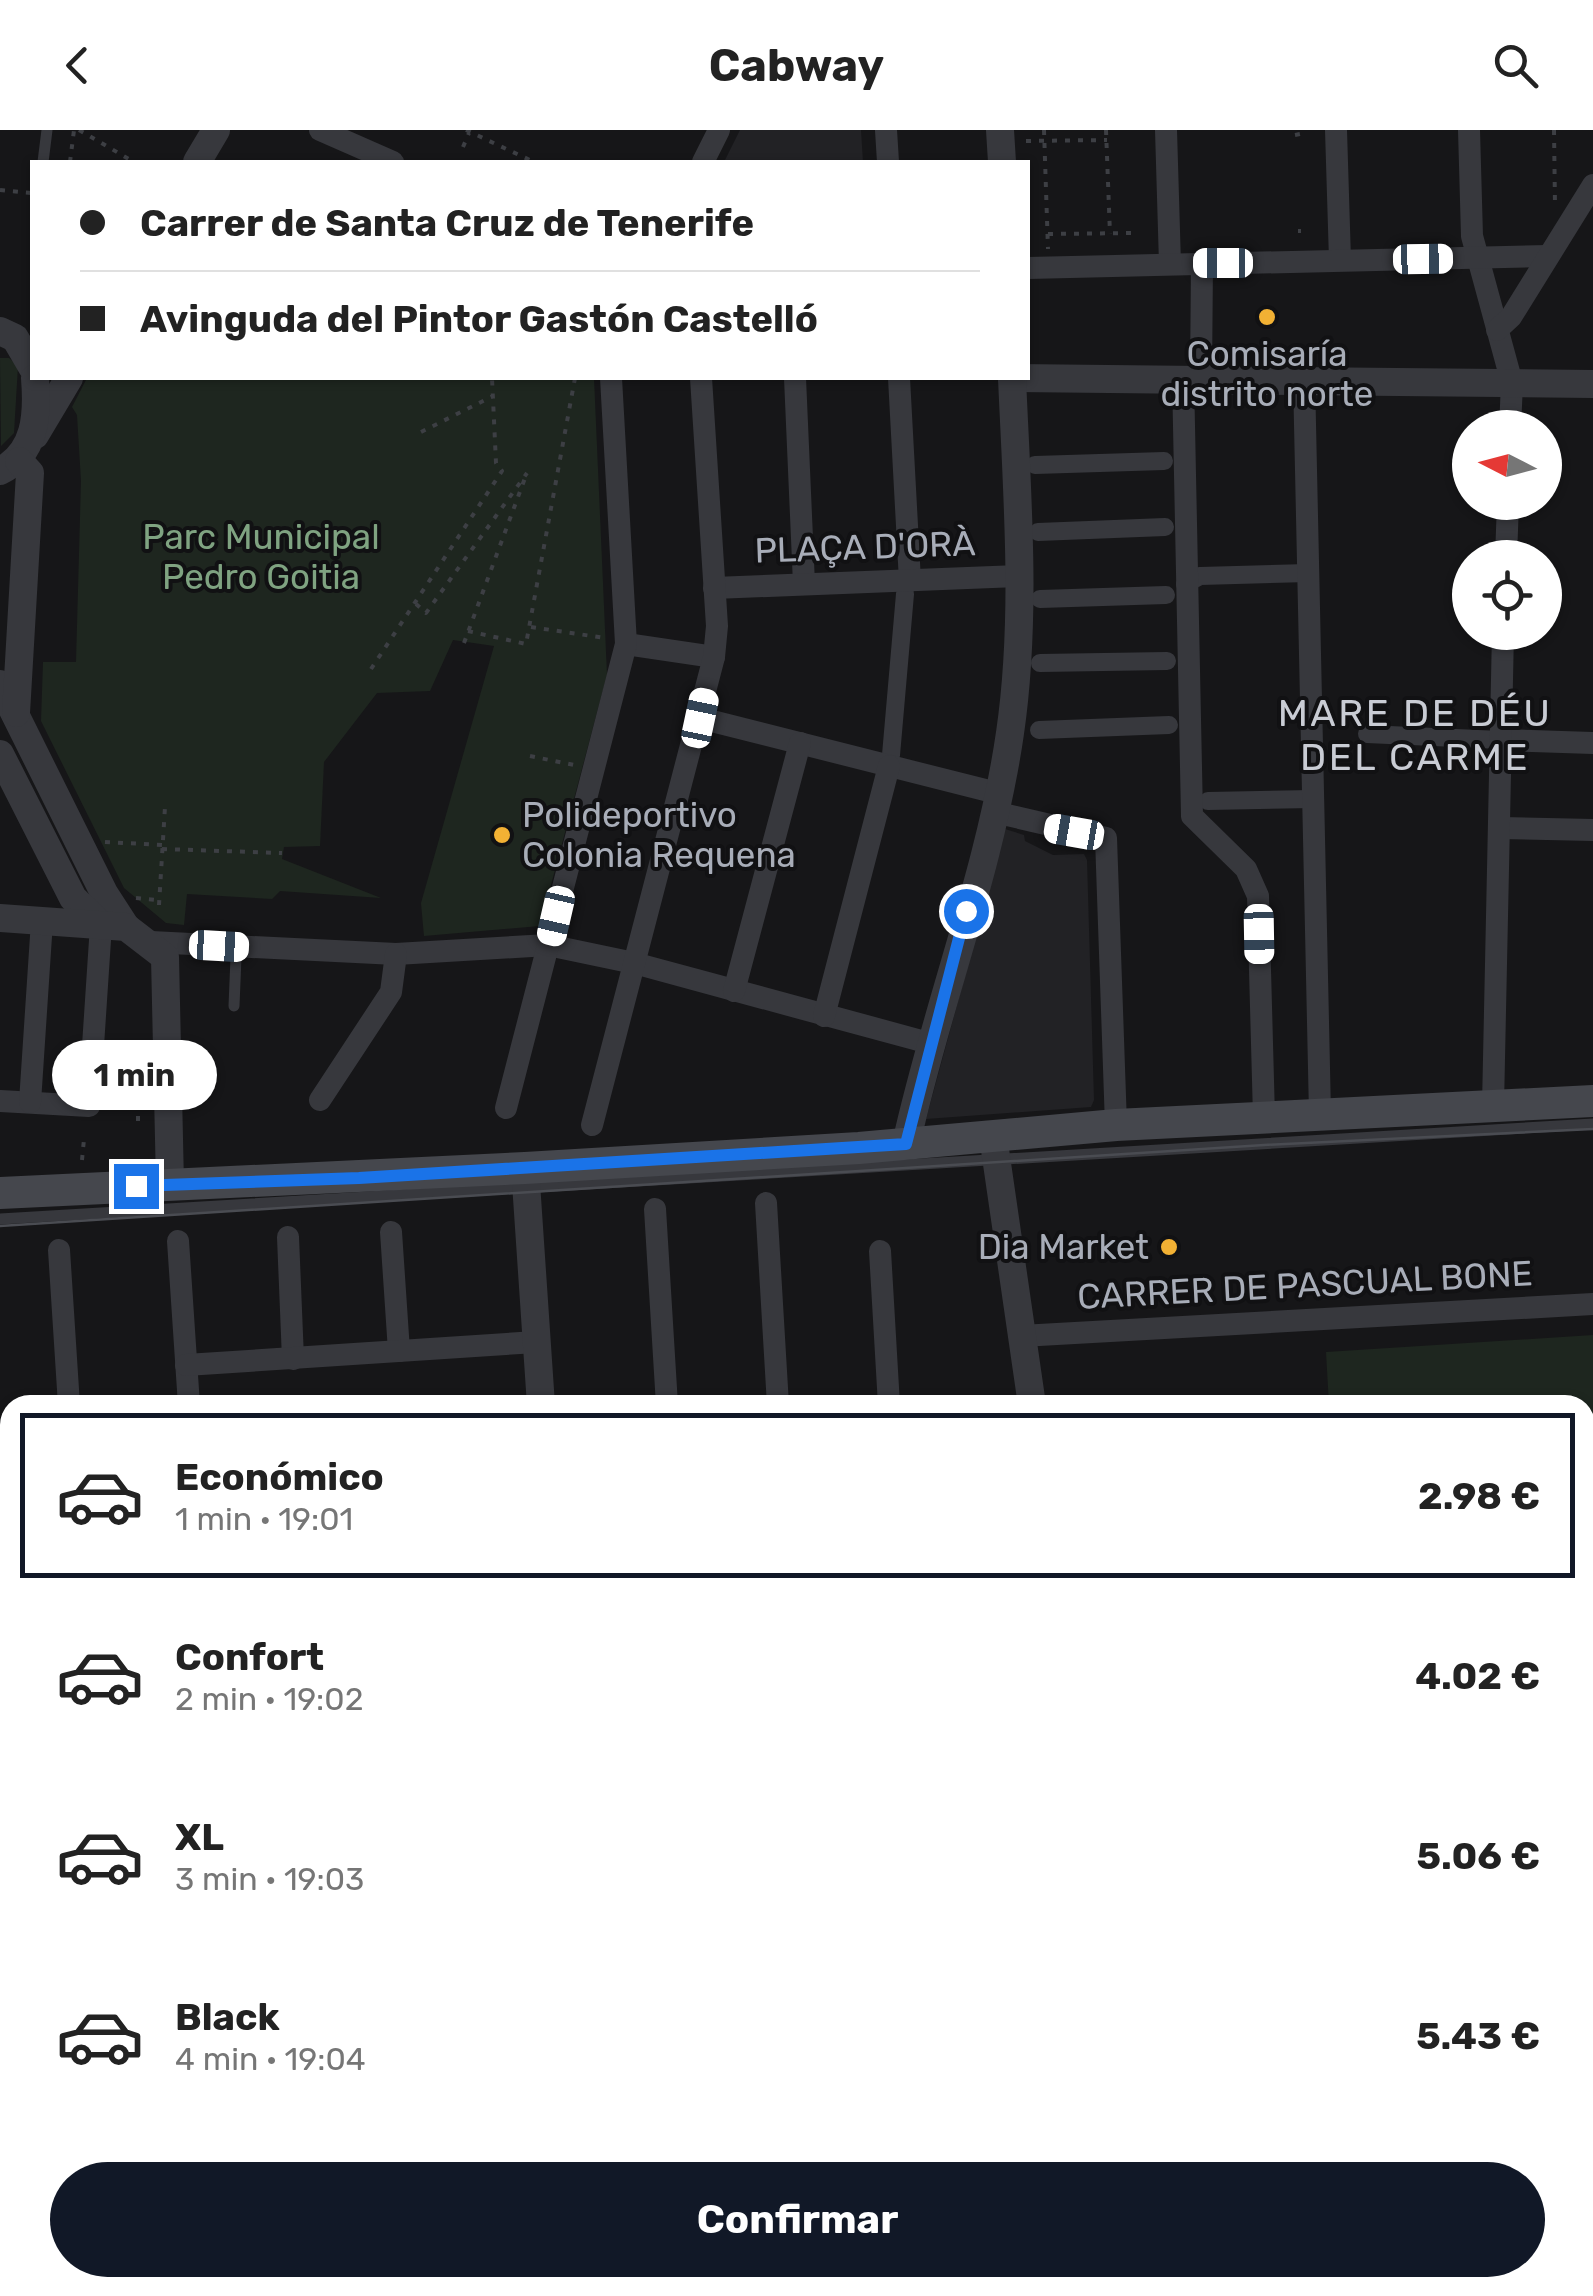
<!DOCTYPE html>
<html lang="es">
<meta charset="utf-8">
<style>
:root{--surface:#fff;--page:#f6f6f6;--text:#222;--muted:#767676;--line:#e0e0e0;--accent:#111827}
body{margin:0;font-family:Rubik,sans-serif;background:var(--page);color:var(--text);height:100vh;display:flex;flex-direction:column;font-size:38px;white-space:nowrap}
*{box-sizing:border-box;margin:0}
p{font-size:32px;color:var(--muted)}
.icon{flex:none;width:55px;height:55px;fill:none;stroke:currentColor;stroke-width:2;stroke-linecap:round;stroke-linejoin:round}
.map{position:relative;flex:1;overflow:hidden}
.side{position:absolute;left:0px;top:1265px;width:1595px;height:902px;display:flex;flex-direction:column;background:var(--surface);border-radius:30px 30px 0 0;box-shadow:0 2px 8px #0004}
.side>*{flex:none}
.banner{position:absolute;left:30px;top:30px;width:1000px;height:220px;border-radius:0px;box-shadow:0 2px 8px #0004;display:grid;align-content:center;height:220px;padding:0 50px;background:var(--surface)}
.needle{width:65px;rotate:276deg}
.controls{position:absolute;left:1452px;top:280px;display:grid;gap:20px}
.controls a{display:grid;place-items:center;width:110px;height:110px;border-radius:50%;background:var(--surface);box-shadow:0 2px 8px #0004;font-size:50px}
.end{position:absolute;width:45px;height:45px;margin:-22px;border:12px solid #1a73e8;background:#fff;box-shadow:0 0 0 5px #fff}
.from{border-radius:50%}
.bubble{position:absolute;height:70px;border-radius:35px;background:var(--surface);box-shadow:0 2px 8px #0004;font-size:32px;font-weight:700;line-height:70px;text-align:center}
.car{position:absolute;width:30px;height:60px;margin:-30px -15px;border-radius:12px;box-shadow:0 0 8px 2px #0007;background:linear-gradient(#fff 24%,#345 0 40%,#fff 0 76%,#345 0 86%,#fff 0)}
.banner b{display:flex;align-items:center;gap:35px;height:95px;font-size:38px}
.banner b+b{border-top:2px solid var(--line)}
.banner i{width:25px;height:25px;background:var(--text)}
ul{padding:18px 0 0;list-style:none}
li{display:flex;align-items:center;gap:30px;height:165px;margin:0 20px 15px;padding:0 30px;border:5px solid transparent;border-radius:0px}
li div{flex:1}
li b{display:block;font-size:38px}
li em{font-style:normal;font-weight:700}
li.current{border-color:var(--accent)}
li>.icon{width:90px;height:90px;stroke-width:1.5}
.cta{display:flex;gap:20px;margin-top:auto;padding:20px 50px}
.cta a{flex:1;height:115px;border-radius:60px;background:var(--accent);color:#fff;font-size:40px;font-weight:700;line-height:115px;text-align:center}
header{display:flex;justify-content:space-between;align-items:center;height:130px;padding:0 50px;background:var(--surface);font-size:45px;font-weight:700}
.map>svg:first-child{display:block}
.built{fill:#222225}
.green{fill:#1e261f}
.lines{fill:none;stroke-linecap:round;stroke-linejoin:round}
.path{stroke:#3d3f44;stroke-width:4;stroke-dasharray:5 8;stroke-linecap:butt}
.service{stroke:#37383d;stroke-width:11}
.pedestrian{stroke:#37383d;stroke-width:18}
.minor{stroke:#37383d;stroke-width:22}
.tertiary{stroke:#37383d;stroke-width:28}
.secondary{stroke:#45474d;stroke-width:32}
.tram{stroke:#4a4c52;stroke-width:2.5}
.route{stroke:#1a73e8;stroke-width:12}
.poi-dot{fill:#f2b134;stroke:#111113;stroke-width:4}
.labels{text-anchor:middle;stroke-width:8;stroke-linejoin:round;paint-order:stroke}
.poi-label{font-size:35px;fill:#a8adb8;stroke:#111113}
.park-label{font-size:35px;fill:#7fa381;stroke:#111113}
.street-label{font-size:35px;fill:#a8adb8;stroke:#111113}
.neighbourhood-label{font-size:38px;letter-spacing:2.5px;fill:#c9ccd4;stroke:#111113}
</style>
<header><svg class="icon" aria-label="back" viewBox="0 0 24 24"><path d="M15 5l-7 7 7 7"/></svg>Cabway<svg class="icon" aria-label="search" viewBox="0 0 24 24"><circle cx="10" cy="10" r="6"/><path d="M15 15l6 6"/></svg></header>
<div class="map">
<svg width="1593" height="2166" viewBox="0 0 1593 2166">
<rect width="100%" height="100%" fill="#161618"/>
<!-- built -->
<g class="built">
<path d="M740,0H861L863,32H724Z"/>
<path d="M1005,699L1024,705L1025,711L1053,725L1084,724L1087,730L1094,970L1091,977L926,989Z"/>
</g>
<!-- green -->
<g class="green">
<path d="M0,228H9L18,236L14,303L1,316Z"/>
<path d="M87,248H594L607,545L540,796L424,806L421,773L494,516L453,510L430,561L377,563L324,632L320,716L284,717L282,729L381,768L280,761L272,769L187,764L184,795L166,793L124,758L41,591L43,532H76L81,351L77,285L72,277Z"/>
<path d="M1593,1205V1409L1585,1423V1275H1329L1326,1222Z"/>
<path d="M1593,1686V2166H1018L1019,2158H1585V1687Z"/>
</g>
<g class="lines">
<!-- path -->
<g class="path">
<path d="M79,0L134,32"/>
<path d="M466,0L534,32"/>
<path d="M1044,0L1048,119"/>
<path d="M1106,0L1110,104"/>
<path d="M1554,0L1555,76"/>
<path d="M1295,5L1300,4"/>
<path d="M1026,11L1107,10"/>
<path d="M463,17L469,3"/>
<path d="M70,32L74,0"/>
<path d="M0,60L32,63"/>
<path d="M1298,101H1301"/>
<path d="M1048,104L1133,103"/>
<path d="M421,302L493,266"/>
<path d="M416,474L426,483L527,343"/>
<path d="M531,497L605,508"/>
<path d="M468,501L526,514L575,248"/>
<path d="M464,513L525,348"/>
<path d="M371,539L502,341L496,333L492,248"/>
<path d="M530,626L574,635"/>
<path d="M105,712L163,715"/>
<path d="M162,719L282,723"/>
<path d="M136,768L156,770"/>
<path d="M159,775L165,677"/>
<path d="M138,974L139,958"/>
<path d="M138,991V979"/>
<path d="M82,1030L84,1009"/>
<path d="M0,1591L10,1592"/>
<path d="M0,1639L10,1640"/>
<path d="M1585,1714H1593"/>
<path d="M1585,2080L1593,2081"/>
<path d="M1585,2127L1593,2131"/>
<path d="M1044,2158V2166"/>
<path d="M1337,2158L1352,2166"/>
<path d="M377,2166V2158"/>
<path d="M428,2166V2158"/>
<path d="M572,2166L573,2158"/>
</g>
<!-- service -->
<g class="service">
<path d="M43,32L47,0"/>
<path d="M234,876L236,827"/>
<path d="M0,1089L1593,994"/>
</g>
<!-- pedestrian -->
<g class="pedestrian">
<path d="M1035,335L1164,331"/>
<path d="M1038,402L1165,397"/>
<path d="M1185,454L1200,446L1308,443"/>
<path d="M1040,469L1166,465"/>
<path d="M1040,533L1167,531"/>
<path d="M1039,600L1169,595"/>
<path d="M1367,604L1500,610"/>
<path d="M891,625L905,464"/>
<path d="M1208,671L1313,669"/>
<path d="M0,1926L10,1927"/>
<path d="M0,2129L10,2130"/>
</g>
<!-- minor -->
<g class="minor">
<path d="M320,0L393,32"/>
<path d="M886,0L888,32"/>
<path d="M1166,0L1170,134"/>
<path d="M1336,0L1340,130"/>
<path d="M1469,0L1472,106L1512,253L1510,298"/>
<path d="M703,32L719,0"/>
<path d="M1028,138L1548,126"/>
<path d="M1497,200L1511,187L1593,55"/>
<path d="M1183,247L1192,686L1246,739L1258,766L1264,987"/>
<path d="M1201,247L1202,133"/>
<path d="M795,248L804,454"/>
<path d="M899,248L910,451"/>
<path d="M1304,248L1320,984"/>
<path d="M1506,428L1508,372"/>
<path d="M714,458L1020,446"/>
<path d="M626,514L714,527"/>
<path d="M700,588L997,663"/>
<path d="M1500,610L1593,613"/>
<path d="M994,682L1106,708L1116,995"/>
<path d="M1500,698L1593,700"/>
<path d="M151,812L396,824L548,815L634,833L929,913"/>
<path d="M734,861L800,613"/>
<path d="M824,886L889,636"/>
<path d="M320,970L391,862L396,824"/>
<path d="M0,971L89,976L101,795"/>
<path d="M30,972L42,791"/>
<path d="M1493,976L1503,502"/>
<path d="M506,978L626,514L611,248"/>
<path d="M592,995L714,527L717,496L701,248"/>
<path d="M766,1073L778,1275"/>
<path d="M655,1079L667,1275"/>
<path d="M391,1102L399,1221"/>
<path d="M288,1107L293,1229"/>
<path d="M178,1111L189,1275"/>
<path d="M59,1120L69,1275"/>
<path d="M880,1121L889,1275"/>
<path d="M1021,1206L1593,1174"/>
<path d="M186,1235L536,1212"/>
<path d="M0,1344H10"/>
<path d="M0,1462L10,1461"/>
<path d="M1585,1471L1593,1464"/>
<path d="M0,1559L10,1558"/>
<path d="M0,1726L10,1727"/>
<path d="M0,1824L10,1825"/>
<path d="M0,2034L10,2035"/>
<path d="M261,2166L264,2158"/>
</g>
<!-- tertiary -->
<g class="tertiary">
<path d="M1000,0L1002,32"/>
<path d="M197,32L216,0"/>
<path d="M0,201L15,208L32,237"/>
<path d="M1012,248L1593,254"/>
<path d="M35,305L69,248"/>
<path d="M0,341C36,323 38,285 35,248"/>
<path d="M0,554L104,763L126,797"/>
<path d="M16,583L30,343L19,331"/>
<path d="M0,624L73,768L101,795"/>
<path d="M0,788L126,797L165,827L170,1054"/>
<path d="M993,1006L1032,1275"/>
<path d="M906,1014C936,877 990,742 1010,603C1027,486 1017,365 1012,248"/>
<path d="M525,1038L541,1275"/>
<path d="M1585,1672H1593"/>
<path d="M754,2166V2158"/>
</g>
<!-- secondary -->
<path class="secondary" d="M0,1063L525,1038L859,1018L1116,995L1593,971"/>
<!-- tram -->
<path class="tram" d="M0,1096L1264,1015L1593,999"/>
</g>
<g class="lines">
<!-- route -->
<path class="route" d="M136,1056L359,1048L906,1014L966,781"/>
</g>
<!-- markers -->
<g class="poi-dot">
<circle cx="1267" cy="187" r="10"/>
<circle cx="502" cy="705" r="10"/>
<circle cx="1169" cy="1117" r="10"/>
</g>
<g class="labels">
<!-- poi labels -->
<g class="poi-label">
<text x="1267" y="236">Comisaría<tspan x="1267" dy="40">distrito norte</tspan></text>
<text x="522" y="697" text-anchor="start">Polideportivo<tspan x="522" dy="40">Colonia Requena</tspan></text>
<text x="1149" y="1129" text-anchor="end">Dia Market</text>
</g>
<!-- park labels -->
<g class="park-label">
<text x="261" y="419">Parc Municipal<tspan x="261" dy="40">Pedro Goitia</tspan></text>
</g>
<!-- street labels -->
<g class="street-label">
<text transform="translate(865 417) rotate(-2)" y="12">PLAÇA D'ORÀ</text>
<text transform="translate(1305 1155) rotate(-3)" y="12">CARRER DE PASCUAL BONE</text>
</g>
<!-- neighbourhood labels -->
<g class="neighbourhood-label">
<text x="1415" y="596">MARE DE DÉU<tspan x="1415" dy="44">DEL CARME</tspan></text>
</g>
</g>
</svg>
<div class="controls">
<a><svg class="needle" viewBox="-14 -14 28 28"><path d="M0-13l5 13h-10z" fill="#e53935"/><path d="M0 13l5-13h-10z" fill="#767676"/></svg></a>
<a><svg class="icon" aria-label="locate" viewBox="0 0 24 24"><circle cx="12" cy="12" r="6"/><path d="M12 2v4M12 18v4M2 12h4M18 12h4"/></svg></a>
</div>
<i class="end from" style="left:966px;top:781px"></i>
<i class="end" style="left:136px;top:1056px"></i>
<div class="bubble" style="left:52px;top:910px;width:165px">1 min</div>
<i class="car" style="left:1423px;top:129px;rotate:89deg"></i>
<i class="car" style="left:1223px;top:133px;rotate:270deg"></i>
<i class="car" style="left:700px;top:588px;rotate:12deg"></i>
<i class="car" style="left:1074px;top:702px;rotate:280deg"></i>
<i class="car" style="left:556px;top:786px;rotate:193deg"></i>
<i class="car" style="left:1259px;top:804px;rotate:179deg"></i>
<i class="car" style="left:219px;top:816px;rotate:93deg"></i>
<div class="banner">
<b><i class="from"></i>Carrer de Santa Cruz de Tenerife</b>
<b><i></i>Avinguda del Pintor Gastón Castelló</b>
</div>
<section class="side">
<ul>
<li class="current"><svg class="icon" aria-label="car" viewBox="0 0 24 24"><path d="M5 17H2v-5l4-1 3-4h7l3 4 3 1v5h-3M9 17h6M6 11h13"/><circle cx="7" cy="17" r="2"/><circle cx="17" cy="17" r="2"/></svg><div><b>Económico</b><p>1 min · 19:01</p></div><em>2.98 €</em></li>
<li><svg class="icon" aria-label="car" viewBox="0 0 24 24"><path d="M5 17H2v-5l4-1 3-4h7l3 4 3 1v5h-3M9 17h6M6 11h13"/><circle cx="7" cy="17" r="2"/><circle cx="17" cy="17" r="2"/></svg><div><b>Confort</b><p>2 min · 19:02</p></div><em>4.02 €</em></li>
<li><svg class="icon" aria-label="car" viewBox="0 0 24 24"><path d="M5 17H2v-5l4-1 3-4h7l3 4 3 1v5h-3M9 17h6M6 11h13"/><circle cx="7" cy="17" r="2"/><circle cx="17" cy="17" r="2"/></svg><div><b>XL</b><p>3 min · 19:03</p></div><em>5.06 €</em></li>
<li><svg class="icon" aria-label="car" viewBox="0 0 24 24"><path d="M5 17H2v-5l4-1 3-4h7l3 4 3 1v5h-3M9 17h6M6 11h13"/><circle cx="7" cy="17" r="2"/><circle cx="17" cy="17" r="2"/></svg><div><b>Black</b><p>4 min · 19:04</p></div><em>5.43 €</em></li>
</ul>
<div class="cta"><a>Confirmar</a></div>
</section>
</div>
